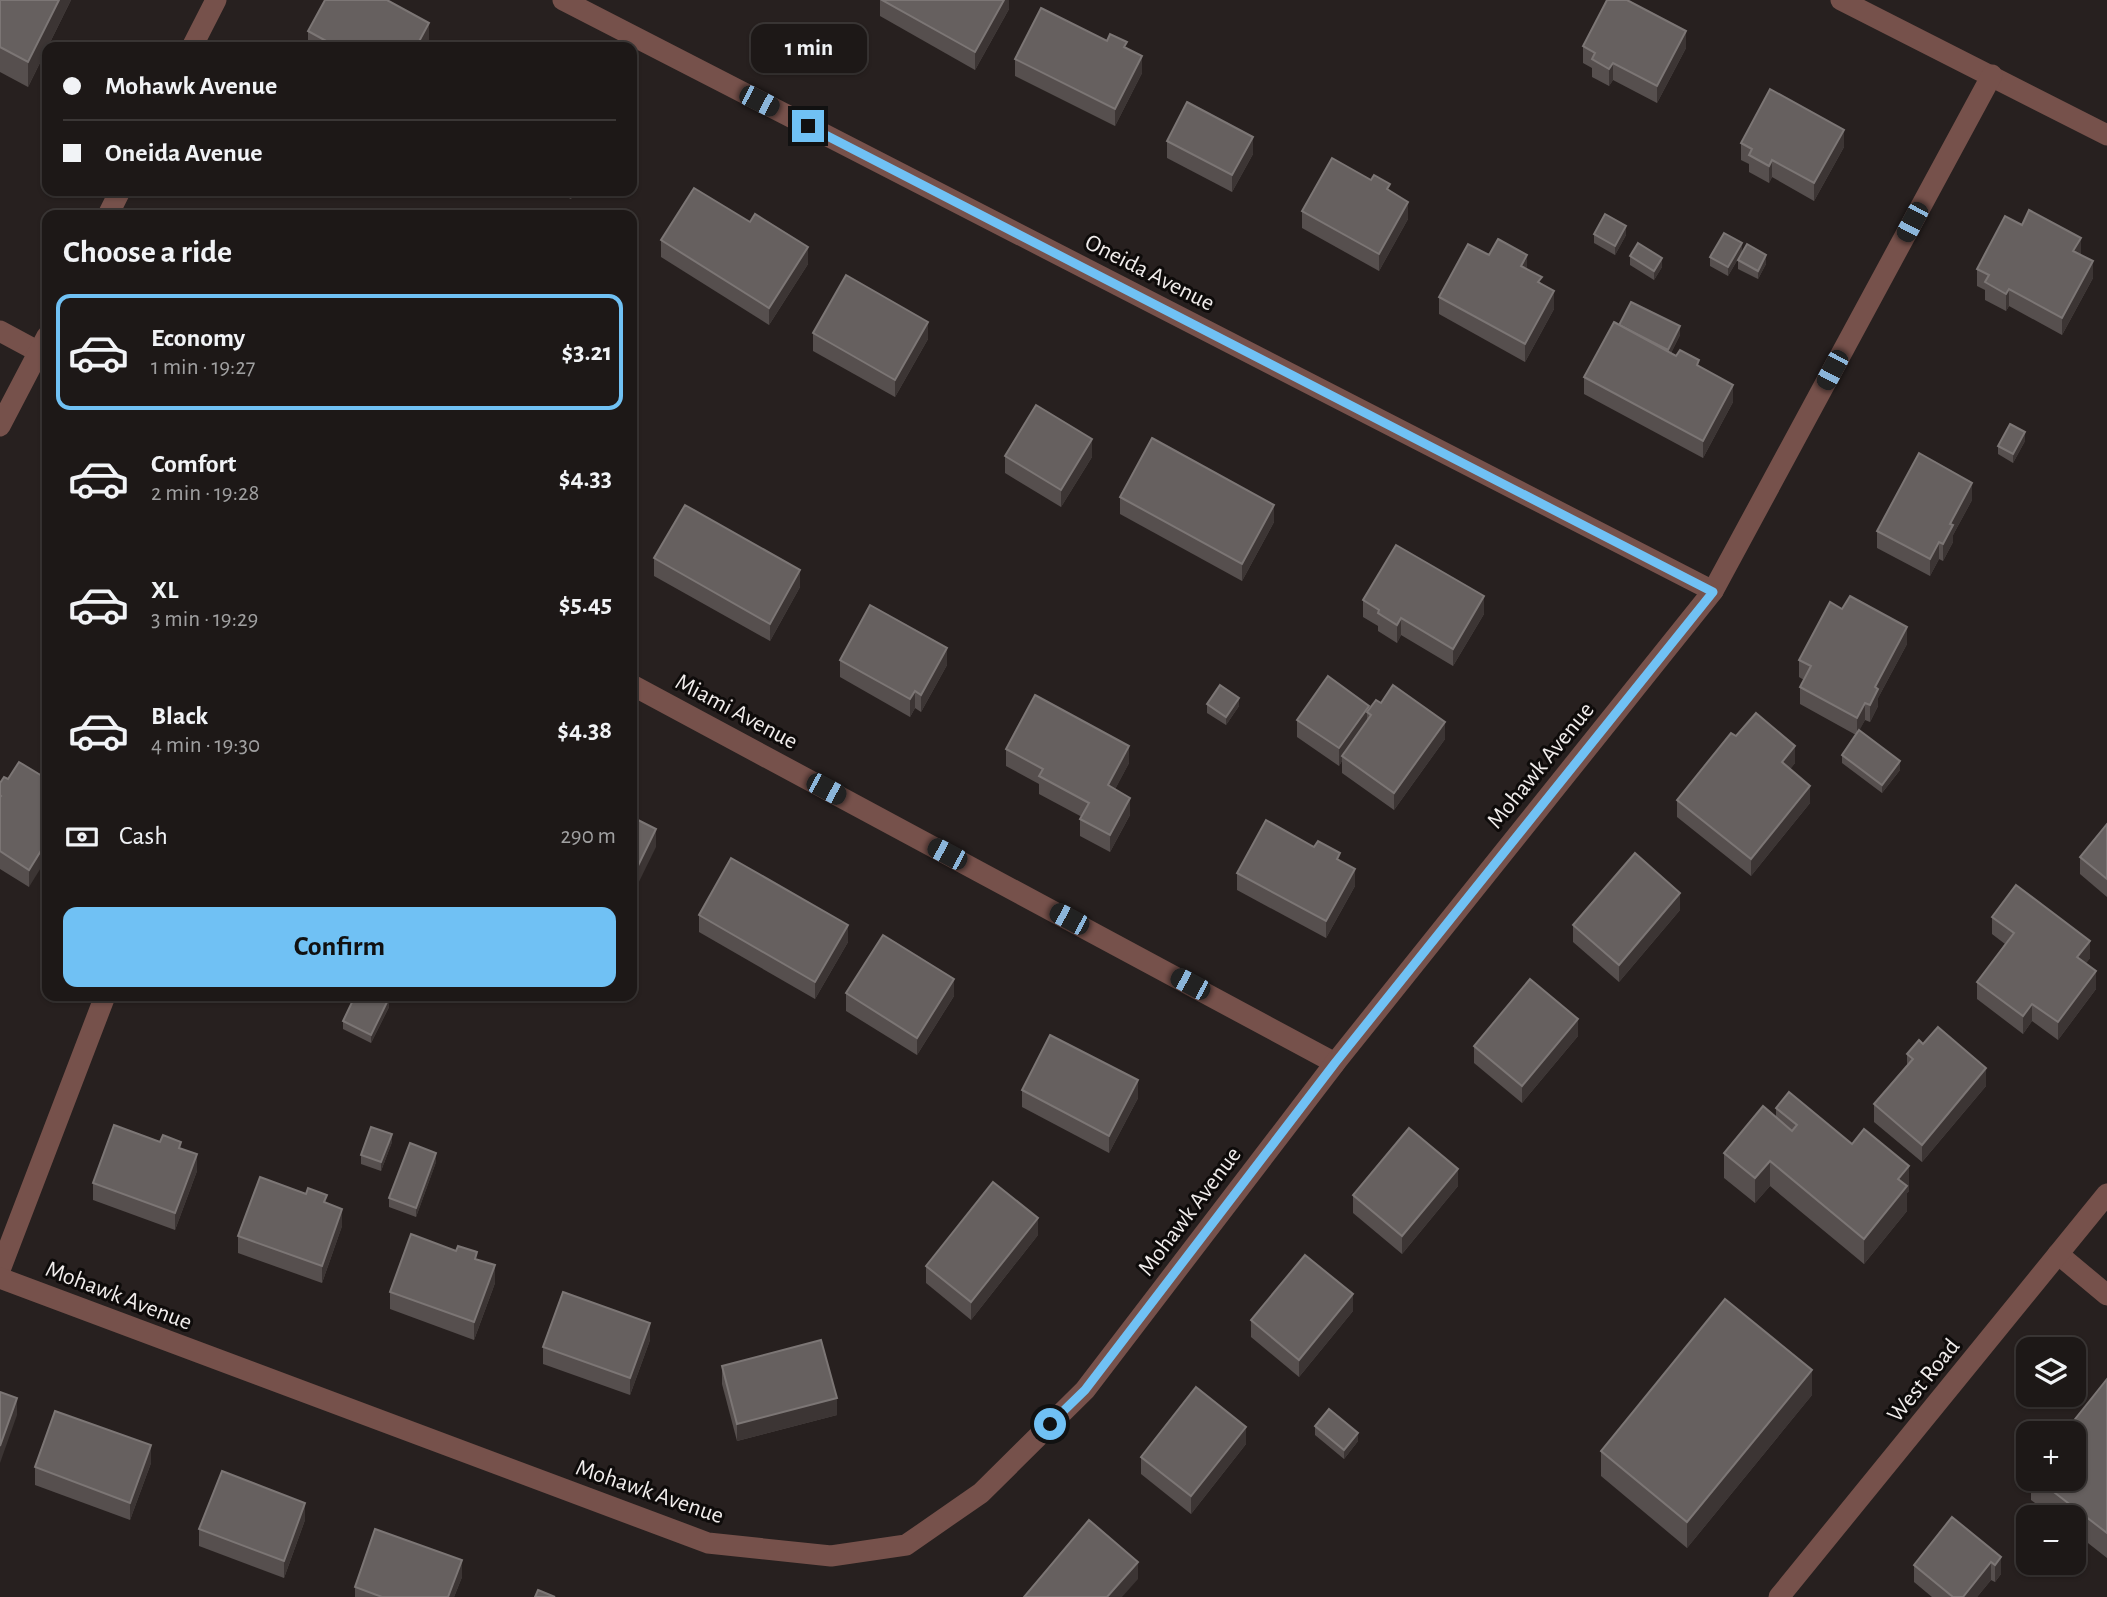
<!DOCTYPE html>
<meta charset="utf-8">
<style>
:root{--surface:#1d1817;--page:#2a2524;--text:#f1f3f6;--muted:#a0a0a1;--line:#3b3736;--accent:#70c1f4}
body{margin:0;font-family:"Alegreya Sans",sans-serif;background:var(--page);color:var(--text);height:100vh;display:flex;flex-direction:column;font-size:26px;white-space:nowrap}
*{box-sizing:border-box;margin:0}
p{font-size:23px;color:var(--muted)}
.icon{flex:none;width:38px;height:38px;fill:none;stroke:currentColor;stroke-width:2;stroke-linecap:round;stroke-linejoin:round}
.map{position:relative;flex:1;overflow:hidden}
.sheet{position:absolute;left:42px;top:210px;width:595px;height:791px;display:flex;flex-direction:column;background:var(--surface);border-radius:14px;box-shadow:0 2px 5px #0004,0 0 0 2px var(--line)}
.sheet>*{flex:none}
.top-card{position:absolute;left:42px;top:42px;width:595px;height:154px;border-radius:14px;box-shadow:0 2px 5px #0004,0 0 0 2px var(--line);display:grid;align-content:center;height:154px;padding:0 21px;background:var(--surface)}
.fabs{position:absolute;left:2016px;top:1337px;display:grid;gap:14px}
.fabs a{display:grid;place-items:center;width:70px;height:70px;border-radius:14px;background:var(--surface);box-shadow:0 2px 5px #0004,0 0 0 2px var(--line);font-size:35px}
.end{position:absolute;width:32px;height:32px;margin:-16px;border:9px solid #70c1f4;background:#111;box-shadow:0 0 0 4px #111}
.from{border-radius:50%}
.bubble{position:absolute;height:49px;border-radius:14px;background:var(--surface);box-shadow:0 2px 5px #0004,0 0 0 2px var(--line);font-size:23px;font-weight:600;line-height:49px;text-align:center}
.car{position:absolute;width:21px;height:42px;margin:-21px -10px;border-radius:9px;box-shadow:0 0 5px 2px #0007;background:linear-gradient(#222 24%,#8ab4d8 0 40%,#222 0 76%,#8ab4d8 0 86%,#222 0)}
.top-card b{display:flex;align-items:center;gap:24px;height:66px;font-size:26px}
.top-card b+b{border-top:2px solid var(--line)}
.top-card i{width:18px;height:18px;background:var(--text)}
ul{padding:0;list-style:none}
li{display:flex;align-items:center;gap:21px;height:116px;margin:0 14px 10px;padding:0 7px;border:4px solid transparent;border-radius:14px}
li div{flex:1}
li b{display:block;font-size:26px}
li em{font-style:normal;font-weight:600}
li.active{border-color:var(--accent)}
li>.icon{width:63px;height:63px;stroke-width:1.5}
h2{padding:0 21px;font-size:32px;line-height:84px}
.pay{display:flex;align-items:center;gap:18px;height:77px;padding:0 21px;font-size:26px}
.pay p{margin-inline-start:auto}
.primary-button{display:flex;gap:14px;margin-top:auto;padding:14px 21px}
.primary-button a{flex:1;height:80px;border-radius:14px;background:var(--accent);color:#111;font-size:28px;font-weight:600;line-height:80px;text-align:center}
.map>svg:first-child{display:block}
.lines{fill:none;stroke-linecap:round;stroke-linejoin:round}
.minor{stroke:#76514b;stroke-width:21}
.wall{fill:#564f4e}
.shaded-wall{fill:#3c3534}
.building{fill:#66605f;stroke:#7c7675;stroke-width:2}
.route{stroke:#70c1f4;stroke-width:9}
.labels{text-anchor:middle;stroke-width:6;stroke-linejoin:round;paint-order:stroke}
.street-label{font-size:24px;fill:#f1edec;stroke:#0e0b0a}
</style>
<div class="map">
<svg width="2107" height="1597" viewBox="0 0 2107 1597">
<rect width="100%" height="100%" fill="#27201f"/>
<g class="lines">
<!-- minor -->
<g class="minor">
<path d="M563,0L1713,591"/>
<path d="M1841,0L2107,135"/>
<path d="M192,47L216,0"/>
<path d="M108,215L120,191"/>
<path d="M0,331L39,352"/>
<path d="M0,426L47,336"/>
<path d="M632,685L1335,1063"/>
<path d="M2058,1254L2107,1295"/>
<path d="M0,1270L105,996"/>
<path d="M0,1278L708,1543L831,1556L906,1545L981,1493L1085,1390L1335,1063L1713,591L1992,75"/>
<path d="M1779,1597L2107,1194"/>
</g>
</g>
<!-- wall -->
<g class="wall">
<path d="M0,0H71L28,87L0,72Z"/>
<path d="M880,0H1009V9L975,70L880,16Z"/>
<path d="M308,31L429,40L425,47H308Z"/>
<path d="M1107,41L1127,48L1142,73L1115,126L1015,76V59Z"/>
<path d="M1583,46L1686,48L1657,103L1613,80L1609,86L1592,77V68L1583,63Z"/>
<path d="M1167,141L1253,154L1232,192L1167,158Z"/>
<path d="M1741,143L1844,147L1814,201L1772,177L1769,183L1749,172V164L1741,160Z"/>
<path d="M554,191H575L571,199Z"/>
<path d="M1390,191L1408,219L1379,271L1302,228V211Z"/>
<path d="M750,222L808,264L769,325L661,257V240Z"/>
<path d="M1594,234L1626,235L1615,255L1594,243Z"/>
<path d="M1742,252L1728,276L1710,266V257Z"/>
<path d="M1489,255L1527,269L1542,284L1554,309L1525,362L1439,314V297Z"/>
<path d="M2081,255L2093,278L2062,335L2009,306L2006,311L1985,300V290L1977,286V269Z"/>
<path d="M1630,256L1662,267L1654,280L1630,265Z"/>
<path d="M1738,260L1766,264L1758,279L1738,269Z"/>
<path d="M1619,325L1680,335L1671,353L1699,366L1733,402L1703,458L1584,394V377Z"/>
<path d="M813,333L928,339L895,397L813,351Z"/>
<path d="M2025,441L2013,463L1998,454V446Z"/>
<path d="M1005,456L1092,457L1061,507L1005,473Z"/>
<path d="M1120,497L1274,522L1242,581L1120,514Z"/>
<path d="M1972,500L1953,535V542L1943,561L1939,559L1930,576L1877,548V531Z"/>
<path d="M654,558L800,587L770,641L654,576Z"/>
<path d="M1363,600L1484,614L1453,666L1401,635L1397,643L1378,631V626L1363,617Z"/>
<path d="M1907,644L1878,698V706L1870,722L1865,720L1859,730L1900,770L1882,793L1842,763V755L1856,735L1800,704V687L1804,680L1799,677V660Z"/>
<path d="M840,660L947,665L921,712L915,708L910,717L840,677Z"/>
<path d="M1207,704L1239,706L1226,725L1207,713Z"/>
<path d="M1369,710L1445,739L1394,810L1342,773V761L1339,766L1297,737V720Z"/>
<path d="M1736,736L1795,763L1790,769L1810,803L1751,876L1677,817V800Z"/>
<path d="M1006,749L1129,763L1115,789L1130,815L1110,852L1080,836V819L1082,817L1039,794V784L1006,766Z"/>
<path d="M8,779H47L29,887L0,869V783Z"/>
<path d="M2107,824V897L2080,874V857Z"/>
<path d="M1340,861L1355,886L1326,938L1237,890V873Z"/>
<path d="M1680,910L1619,982L1573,942V925Z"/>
<path d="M699,915L848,942L815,999L699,932Z"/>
<path d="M1992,917L2090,958L2086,963L2096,989L2058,1040L2032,1021L2023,1034L1977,999V982L2005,944L1992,934Z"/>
<path d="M846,993L954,996L917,1055L846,1011Z"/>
<path d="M389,1007L371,1043L343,1029V1021Z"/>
<path d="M1578,1036L1522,1103L1474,1063V1046Z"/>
<path d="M1923,1044L1986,1086L1922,1162L1874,1122V1104L1907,1065V1054Z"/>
<path d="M1022,1090L1138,1098L1109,1153L1022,1107Z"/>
<path d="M1776,1108L1909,1191L1907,1193V1211L1864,1264L1770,1186L1755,1203L1724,1178V1153L1776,1118Z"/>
<path d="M160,1142L181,1148L197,1171L175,1230L93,1200V1183Z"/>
<path d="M392,1142L381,1171L361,1164V1155Z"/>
<path d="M436,1162L416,1217L389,1207V1198Z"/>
<path d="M1458,1186L1402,1254L1353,1213V1195Z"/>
<path d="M327,1203L342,1226L322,1283L238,1253V1236Z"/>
<path d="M1038,1235L971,1320L926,1283V1266Z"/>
<path d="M477,1260L495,1283L474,1340L390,1309V1292Z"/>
<path d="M1353,1311L1299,1377L1251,1337V1320Z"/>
<path d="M650,1340L630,1395L543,1364V1347Z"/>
<path d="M722,1366L837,1415L737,1441L722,1384Z"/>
<path d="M2107,1379V1558L2074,1532V1517H2054L2031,1500V1479H2074Z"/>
<path d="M1812,1395L1687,1548L1601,1476V1451Z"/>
<path d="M1315,1426L1358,1441L1344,1459L1315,1435Z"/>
<path d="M1246,1444L1191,1514L1141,1474V1457Z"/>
<path d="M151,1463L130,1520L35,1485V1467Z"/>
<path d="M305,1520L284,1578L199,1546V1529Z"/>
<path d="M2001,1557V1574L1995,1582L1991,1580L1977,1597H1932L1914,1582V1565Z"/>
<path d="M462,1577L454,1597H355V1587Z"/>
</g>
<!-- shaded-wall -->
<g class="shaded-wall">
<path d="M59,0H71L28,87V62Z"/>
<path d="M1004,0H1009V9L975,70V52Z"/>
<path d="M429,23V40L425,47H416Z"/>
<path d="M1686,31V48L1657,103V86Z"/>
<path d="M1142,56V73L1115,126V109Z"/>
<path d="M1613,63V80L1609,86V69Z"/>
<path d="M1844,130V147L1814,201V183Z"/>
<path d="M1253,137V154L1232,192V175Z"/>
<path d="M1772,160V177L1769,183V166Z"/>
<path d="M571,191H575L571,199Z"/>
<path d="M1408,202V219L1379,271V254Z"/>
<path d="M1626,226V235L1615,255V246Z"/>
<path d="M2081,238V255L2073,251Z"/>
<path d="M1742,243V252L1728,276V267Z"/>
<path d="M808,247V264L769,325V308Z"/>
<path d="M1527,255V272L1521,266Z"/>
<path d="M1766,255V264L1758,279V271Z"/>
<path d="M1662,258V267L1654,280V271Z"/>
<path d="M2093,261V278L2062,335V318Z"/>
<path d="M2009,289V306L2006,311V294Z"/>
<path d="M1554,291V309L1525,362V344Z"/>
<path d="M928,322V339L895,397V380Z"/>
<path d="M1680,326V335L1668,359V350Z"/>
<path d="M1733,385V402L1703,458V441Z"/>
<path d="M2025,432V441L2013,463V454Z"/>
<path d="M1092,439V457L1061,507V490Z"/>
<path d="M1972,483V500L1953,535V542L1943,561V544L1950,524Z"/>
<path d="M1274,505V522L1242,581V564Z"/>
<path d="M1939,542V559L1930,576V559Z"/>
<path d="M800,570V587L770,641V624Z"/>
<path d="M1484,596V614L1453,666V649Z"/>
<path d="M1401,618V635L1397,643V625Z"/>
<path d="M1907,627V644L1878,698V706L1870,722V705L1875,687Z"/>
<path d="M947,648V665L921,712V695Z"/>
<path d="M915,691V708L910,717V699Z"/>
<path d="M1239,698V706L1226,725V717Z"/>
<path d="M1865,703V720L1857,735V718Z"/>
<path d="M1369,706V713L1367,712V725L1342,756V761L1339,766V748Z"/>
<path d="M1445,722V739L1394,810V793Z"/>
<path d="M1129,746V763L1108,803V785Z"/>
<path d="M1795,746V763L1782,780V762Z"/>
<path d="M1900,761V770L1882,793V785Z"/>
<path d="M1810,786V803L1751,876V859Z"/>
<path d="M1130,798V815L1110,852V835Z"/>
<path d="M656,829V847L632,896V878Z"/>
<path d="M47,841V858L29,887V870Z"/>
<path d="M1355,869V886L1326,938V921Z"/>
<path d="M1680,893V910L1619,982V965Z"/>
<path d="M848,925V942L815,999V982Z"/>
<path d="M2090,941V958L2077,975V957Z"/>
<path d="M2096,971V989L2058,1040V1022Z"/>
<path d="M954,979V996L917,1055V1038Z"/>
<path d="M389,998V1007L371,1043V1035Z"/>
<path d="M2032,1004V1021L2023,1034V1016Z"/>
<path d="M1578,1019V1036L1522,1103V1086Z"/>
<path d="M1986,1068V1086L1922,1162V1145Z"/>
<path d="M1138,1080V1098L1109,1153V1136Z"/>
<path d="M392,1134V1142L381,1171V1162Z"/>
<path d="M436,1153V1162L416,1217V1208Z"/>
<path d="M197,1154V1171L175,1230V1213Z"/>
<path d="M1770,1161V1186L1755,1203V1178Z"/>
<path d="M1909,1166V1191L1907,1193V1211L1864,1264V1239L1898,1179Z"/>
<path d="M1458,1169V1186L1402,1254V1236Z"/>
<path d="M342,1209V1226L322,1283V1266Z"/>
<path d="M1038,1218V1235L971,1320V1302Z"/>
<path d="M495,1265V1283L474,1340V1322Z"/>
<path d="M1353,1294V1311L1299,1377V1360Z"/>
<path d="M650,1323V1340L630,1395V1378Z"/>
<path d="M1812,1370V1395L1687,1548V1522Z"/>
<path d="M17,1398V1415L0,1463V1446Z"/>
<path d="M837,1398V1415L737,1441V1424Z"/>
<path d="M1246,1427V1444L1191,1514V1496Z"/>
<path d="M1358,1433V1441L1344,1459V1450Z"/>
<path d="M151,1445V1463L130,1520V1503Z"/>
<path d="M305,1503V1520L284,1578V1561Z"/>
<path d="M2001,1557V1574L1995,1582V1565Z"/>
<path d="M462,1560V1577L454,1597H448Z"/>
<path d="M1138,1562V1579L1122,1597H1107Z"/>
<path d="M1991,1562V1580L1977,1597H1963Z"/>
</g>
<!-- building -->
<g class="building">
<path d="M0,0H59L28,62L0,47Z"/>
<path d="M325,0H387L429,23L416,47H337L308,31Z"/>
<path d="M882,0H1004L975,52Z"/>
<path d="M1607,0H1627L1686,31L1657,86L1613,63L1609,69L1592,59L1595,53L1583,46Z"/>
<path d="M1041,8L1107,41L1110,34L1127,42L1124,47L1142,56L1115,109L1015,59Z"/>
<path d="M1770,89L1844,130L1814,183L1772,160L1769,166L1749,155L1752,149L1741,143Z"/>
<path d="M1187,102L1253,137L1232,175L1167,141Z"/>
<path d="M1332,158L1371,180L1374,175L1390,184L1387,189L1408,202L1379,254L1302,211Z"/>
<path d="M694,188L750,222L755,214L808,247L769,308L661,240Z"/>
<path d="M2029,210L2081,238L2073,251L2093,261L2062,318L2009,289L2006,294L1985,282L1989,275L1977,269L2005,216L2022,225Z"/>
<path d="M1605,214L1626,226L1615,246L1594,234Z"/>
<path d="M1724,233L1742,243L1728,267L1710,257Z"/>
<path d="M1498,239L1527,255L1521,266L1542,277L1538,282L1554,291L1525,344L1439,297L1468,244L1489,255Z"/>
<path d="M1638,243L1662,258L1654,271L1630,256Z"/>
<path d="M1747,244L1766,255L1758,271L1738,260Z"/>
<path d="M846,275L928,322L895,380L813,333Z"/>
<path d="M1631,302L1680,326L1668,350L1619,325Z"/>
<path d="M1614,322L1676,356L1680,350L1699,360L1697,365L1733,385L1703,441L1584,377Z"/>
<path d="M1036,405L1092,439L1061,490L1005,456Z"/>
<path d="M2010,424L2025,432L2013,454L1998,446Z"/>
<path d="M1152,438L1274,505L1242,564L1120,497Z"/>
<path d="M1919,453L1972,483L1950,524L1953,525L1943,544L1939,542L1930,559L1877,531Z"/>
<path d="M685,505L800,570L770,624L654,558Z"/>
<path d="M1396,545L1484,596L1453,649L1401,618L1397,625L1378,613L1379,610L1363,600Z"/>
<path d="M1850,596L1907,627L1875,687L1878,689L1870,705L1865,703L1857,718L1800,687L1811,666L1799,660L1830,602L1842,609Z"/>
<path d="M870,605L947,648L921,695L915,691L910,699L840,660Z"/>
<path d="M1328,676L1369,706L1339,748L1297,720Z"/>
<path d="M1220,685L1239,698L1226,717L1207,704Z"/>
<path d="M1393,685L1445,722L1394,793L1342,756L1371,715L1367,712L1376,700L1381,703Z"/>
<path d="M1035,695L1129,746L1108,785L1130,798L1110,835L1080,819L1089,803L1039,776L1043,769L1006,749Z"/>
<path d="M1756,713L1795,746L1782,762L1810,786L1751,859L1677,800L1731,733L1736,736Z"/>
<path d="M1859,730L1900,761L1882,785L1842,755Z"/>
<path d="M19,762L47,779V841L29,870L0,851V797L1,796L0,795V783L4,777L8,779Z"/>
<path d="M632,817L656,829L632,878Z"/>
<path d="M1266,820L1314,847L1318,841L1340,853L1337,859L1355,869L1326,921L1237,873Z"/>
<path d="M2107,824V879L2080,857Z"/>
<path d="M1635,853L1680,893L1619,965L1573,925Z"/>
<path d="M731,858L848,925L815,982L699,915Z"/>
<path d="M2016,885L2090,941L2077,957L2096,971L2058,1022L2032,1004L2023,1016L1977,982L2014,933L1992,917Z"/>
<path d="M883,935L954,979L917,1038L846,993Z"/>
<path d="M1530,979L1578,1019L1522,1086L1474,1046Z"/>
<path d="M355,996H385L389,998L371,1035L343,1021Z"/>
<path d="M1938,1027L1986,1068L1922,1145L1874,1104L1913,1059L1907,1054L1919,1040L1923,1044Z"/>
<path d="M1050,1035L1138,1080L1109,1136L1022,1090Z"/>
<path d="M1789,1092L1852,1144L1864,1129L1909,1166L1898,1179L1907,1186L1864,1239L1770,1161L1755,1178L1724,1153L1763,1106L1792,1131L1797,1125L1776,1108Z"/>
<path d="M114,1125L160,1142L163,1135L181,1142L179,1148L197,1154L175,1213L93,1183Z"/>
<path d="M371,1127L392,1134L381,1162L361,1155Z"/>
<path d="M1409,1128L1458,1169L1402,1236L1353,1195Z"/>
<path d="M410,1143L436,1153L416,1208L389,1198Z"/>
<path d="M260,1177L306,1194L308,1188L327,1195L324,1202L342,1209L322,1266L238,1236Z"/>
<path d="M993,1182L1038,1218L971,1302L926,1266Z"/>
<path d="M411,1234L456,1251L458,1246L477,1252L475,1259L495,1265L474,1322L390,1292Z"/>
<path d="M1305,1255L1353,1294L1299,1360L1251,1320Z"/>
<path d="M563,1292L650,1323L630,1378L543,1347Z"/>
<path d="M1725,1299L1812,1370L1687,1522L1601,1451Z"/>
<path d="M821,1340L837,1398L737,1424L722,1366Z"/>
<path d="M2107,1379V1533L2037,1479H2074V1433H2064Z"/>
<path d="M1196,1387L1246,1427L1191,1496L1141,1457Z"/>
<path d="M0,1392L17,1398L0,1446Z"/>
<path d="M1329,1409L1358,1433L1344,1450L1315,1426Z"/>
<path d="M55,1411L151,1445L130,1503L35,1467Z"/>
<path d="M222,1471L305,1503L284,1561L199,1529Z"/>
<path d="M1952,1517L2001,1557L1995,1565L1991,1562L1963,1597H1953L1914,1565Z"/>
<path d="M1089,1520L1138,1562L1107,1597H1024Z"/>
<path d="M375,1529L462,1560L448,1597H382L355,1587Z"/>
<path d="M538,1590L555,1597H535Z"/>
</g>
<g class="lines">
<!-- route -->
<path class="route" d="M808,126L1713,592L1335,1063L1085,1390L1050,1424"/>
</g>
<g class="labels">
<!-- street labels -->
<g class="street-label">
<text transform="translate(1150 272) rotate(27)" y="8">Oneida Avenue</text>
<text transform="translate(737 711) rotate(28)" y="8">Miami Avenue</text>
<text transform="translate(1540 765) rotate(-51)" y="8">Mohawk Avenue</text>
<text transform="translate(1189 1211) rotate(-53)" y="8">Mohawk Avenue</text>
<text transform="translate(119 1295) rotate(21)" y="8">Mohawk Avenue</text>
<text transform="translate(1923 1380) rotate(-51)" y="8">West Road</text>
<text transform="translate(650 1491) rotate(19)" y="8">Mohawk Avenue</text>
</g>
</g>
</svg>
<div class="fabs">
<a><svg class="icon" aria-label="layers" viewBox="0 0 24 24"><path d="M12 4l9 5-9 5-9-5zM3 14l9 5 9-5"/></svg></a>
<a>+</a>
<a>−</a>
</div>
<i class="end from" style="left:1050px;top:1424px"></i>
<i class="end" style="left:808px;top:126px"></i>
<div class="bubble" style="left:751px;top:24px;width:116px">1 min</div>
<i class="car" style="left:759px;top:101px;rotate:117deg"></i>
<i class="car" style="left:1912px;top:222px;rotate:208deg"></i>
<i class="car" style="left:1832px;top:370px;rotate:208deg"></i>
<i class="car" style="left:826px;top:789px;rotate:118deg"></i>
<i class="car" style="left:947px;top:854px;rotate:298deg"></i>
<i class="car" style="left:1069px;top:919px;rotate:298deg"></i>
<i class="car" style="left:1190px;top:984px;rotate:298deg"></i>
<div class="top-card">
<b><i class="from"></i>Mohawk Avenue</b>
<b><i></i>Oneida Avenue</b>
</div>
<section class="sheet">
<h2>Choose a ride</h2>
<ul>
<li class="active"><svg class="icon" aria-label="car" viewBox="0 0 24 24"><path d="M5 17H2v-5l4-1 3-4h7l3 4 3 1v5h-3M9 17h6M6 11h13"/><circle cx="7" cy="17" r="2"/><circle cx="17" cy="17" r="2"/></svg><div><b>Economy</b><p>1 min · 19:27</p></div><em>$3.21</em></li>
<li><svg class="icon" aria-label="car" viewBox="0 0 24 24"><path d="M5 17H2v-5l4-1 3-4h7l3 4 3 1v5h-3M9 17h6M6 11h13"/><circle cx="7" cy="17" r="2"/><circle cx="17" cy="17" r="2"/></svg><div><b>Comfort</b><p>2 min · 19:28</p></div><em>$4.33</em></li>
<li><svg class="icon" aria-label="car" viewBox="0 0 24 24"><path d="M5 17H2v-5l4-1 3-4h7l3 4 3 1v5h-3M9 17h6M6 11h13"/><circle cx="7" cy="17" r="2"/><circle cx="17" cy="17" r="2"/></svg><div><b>XL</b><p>3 min · 19:29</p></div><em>$5.45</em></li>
<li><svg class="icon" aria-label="car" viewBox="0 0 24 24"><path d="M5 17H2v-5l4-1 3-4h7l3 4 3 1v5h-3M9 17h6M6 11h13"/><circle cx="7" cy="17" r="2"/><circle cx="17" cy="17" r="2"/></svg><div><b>Black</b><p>4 min · 19:30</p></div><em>$4.38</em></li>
</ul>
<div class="pay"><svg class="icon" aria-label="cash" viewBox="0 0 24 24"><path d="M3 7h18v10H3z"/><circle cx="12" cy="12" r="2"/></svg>Cash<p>290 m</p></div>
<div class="primary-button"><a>Confirm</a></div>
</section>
</div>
